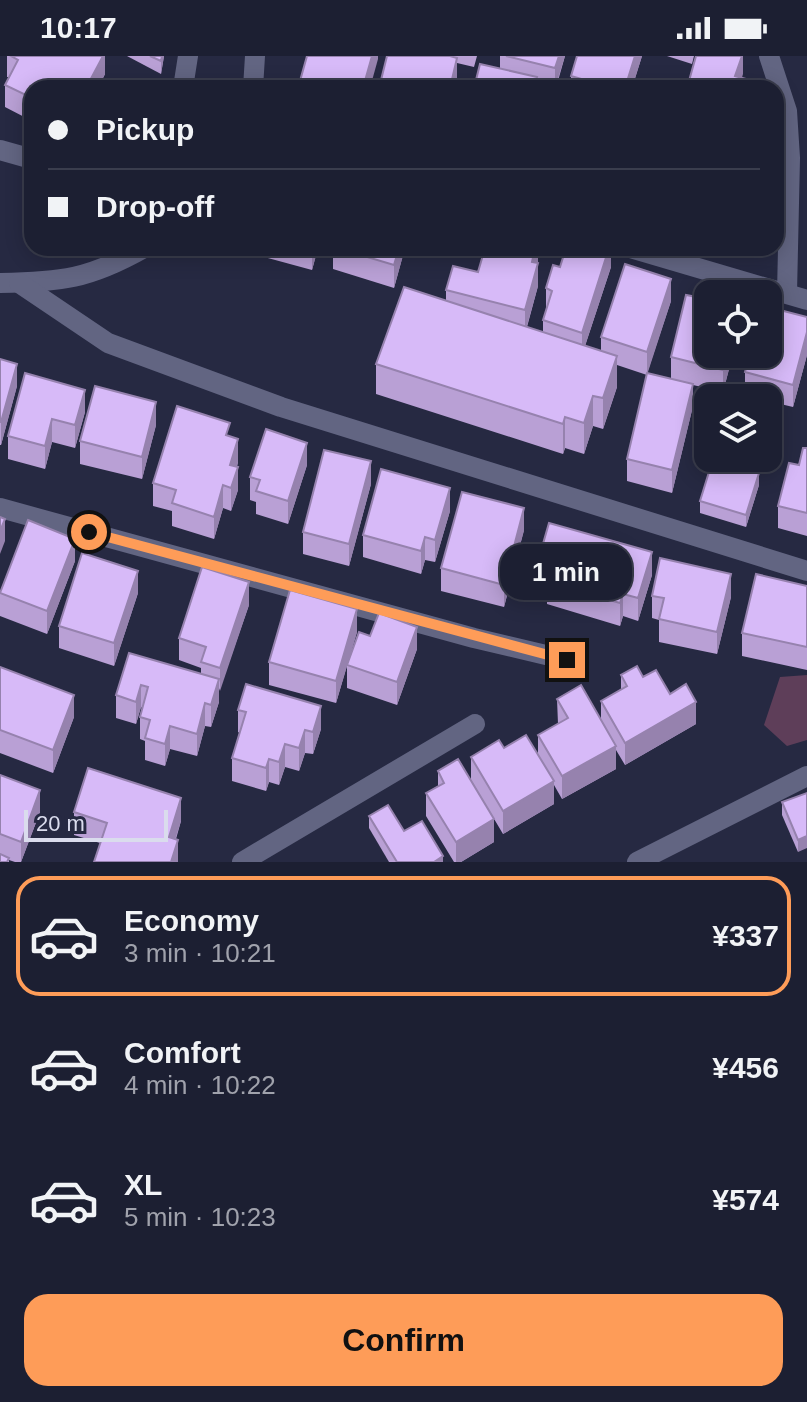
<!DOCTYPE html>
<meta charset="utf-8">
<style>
:root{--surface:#1c1f32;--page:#25273a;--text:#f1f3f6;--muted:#a0a2ac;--line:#3a3d4d;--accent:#fe9c58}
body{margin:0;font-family:Helvetica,sans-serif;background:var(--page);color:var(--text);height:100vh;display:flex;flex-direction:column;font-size:30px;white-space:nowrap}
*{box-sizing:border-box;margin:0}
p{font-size:26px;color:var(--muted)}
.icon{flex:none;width:44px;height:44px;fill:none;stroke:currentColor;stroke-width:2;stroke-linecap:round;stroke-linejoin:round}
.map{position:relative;height:806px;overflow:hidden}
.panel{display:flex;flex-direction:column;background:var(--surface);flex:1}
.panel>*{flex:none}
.hud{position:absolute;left:24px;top:24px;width:760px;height:176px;border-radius:24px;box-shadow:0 4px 20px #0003,0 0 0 2px var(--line);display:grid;align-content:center;height:176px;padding:0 24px;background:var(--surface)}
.fabs{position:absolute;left:694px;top:224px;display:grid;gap:16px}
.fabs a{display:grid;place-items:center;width:88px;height:88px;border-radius:16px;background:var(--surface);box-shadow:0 4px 20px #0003,0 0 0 2px var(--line);font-size:40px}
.scale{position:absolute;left:24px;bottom:20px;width:144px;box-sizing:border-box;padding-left:8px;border:4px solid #dadced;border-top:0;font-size:22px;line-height:28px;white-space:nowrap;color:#dadced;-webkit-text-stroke:6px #262942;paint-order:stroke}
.end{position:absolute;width:36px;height:36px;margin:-18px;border:10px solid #fe9c58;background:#111;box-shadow:0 0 0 4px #111}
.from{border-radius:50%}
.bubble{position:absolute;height:56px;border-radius:24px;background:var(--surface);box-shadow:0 4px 20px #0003,0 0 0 2px var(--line);font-size:26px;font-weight:700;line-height:56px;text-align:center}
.hud b{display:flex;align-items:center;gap:28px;height:76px;font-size:30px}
.hud b+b{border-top:2px solid var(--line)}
.hud i{width:20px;height:20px;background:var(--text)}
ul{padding:14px 0 0;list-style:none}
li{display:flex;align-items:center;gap:24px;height:120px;margin:0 16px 12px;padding:0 8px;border:4px solid transparent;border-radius:24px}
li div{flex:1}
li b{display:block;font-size:30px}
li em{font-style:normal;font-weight:700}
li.selected{border-color:var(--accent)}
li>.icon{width:72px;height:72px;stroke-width:1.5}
.primary-button{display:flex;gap:16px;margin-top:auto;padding:16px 24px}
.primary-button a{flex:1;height:92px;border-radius:24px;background:var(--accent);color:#111;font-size:32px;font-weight:700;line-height:92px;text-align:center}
.status{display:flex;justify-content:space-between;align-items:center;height:56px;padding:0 40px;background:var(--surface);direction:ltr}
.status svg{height:22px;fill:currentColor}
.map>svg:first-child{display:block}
.green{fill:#5e3e59}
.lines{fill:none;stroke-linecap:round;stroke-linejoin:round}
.minor{stroke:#626582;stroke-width:20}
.wall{fill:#b9a0d5}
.shaded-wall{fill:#9682ae}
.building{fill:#d7baf8;stroke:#9682ae;stroke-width:2}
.route{stroke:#fe9c58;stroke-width:10}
</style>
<div class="status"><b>10:17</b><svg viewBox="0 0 49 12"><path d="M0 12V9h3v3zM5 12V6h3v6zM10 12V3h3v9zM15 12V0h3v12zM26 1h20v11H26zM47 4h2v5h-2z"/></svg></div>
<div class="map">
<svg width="807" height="806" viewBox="0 0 807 806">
<rect width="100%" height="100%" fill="#262942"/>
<!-- green -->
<path class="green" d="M807,619V684L787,690L764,669L780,621Z"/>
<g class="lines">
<!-- minor -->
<g class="minor">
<path d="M769,0L787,55L790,102L787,237"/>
<path d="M183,32L188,0"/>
<path d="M253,32L255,0"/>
<path d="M0,94L32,103"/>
<path d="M630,192L807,244"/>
<path d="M0,227C61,226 89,223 144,192"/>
<path d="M19,227L108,287L281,351L807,515"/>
<path d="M0,452L474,582L567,604"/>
<path d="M242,806L475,668"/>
<path d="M637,806L807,720"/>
</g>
</g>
<!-- wall -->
<g class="wall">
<path d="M7,0H105V18L98,32H32V65L5,51V29L9,21H7Z"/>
<path d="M127,0H164L161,18Z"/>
<path d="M387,0H477L474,11L457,7V25L456,32H379Z"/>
<path d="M500,0H565L556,32H543L537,30V32L500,13Z"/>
<path d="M642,0L632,32H571V20Z"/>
<path d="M667,0H694L692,8Z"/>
<path d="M246,192H318L312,214L246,196Z"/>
<path d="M333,192H405L394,232L333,213Z"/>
<path d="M538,192V230L527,271L543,276V264L546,255V232L560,211L611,192V211L585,290L601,295V281L671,245L647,317L671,323V301L697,241L735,238L733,298L723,336L693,329V350L672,437L627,425V403L647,319L617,309V331L603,373L593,370L584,398L565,392L563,398L376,338V308L446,245V234L478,216Z"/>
<path d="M807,261V299L793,351L768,345V342H758L745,339V316Z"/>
<path d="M0,303L17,330L1,389H0Z"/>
<path d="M25,317L85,356L75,392L52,386L45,413L8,403V380Z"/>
<path d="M779,365L766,415L719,403V402H768Z"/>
<path d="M156,369L142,423L80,408V385Z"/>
<path d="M230,380L238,406L237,411L238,434L231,455L223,452L214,483L172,470V455L153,450V427Z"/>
<path d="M807,392V480L778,472V450Z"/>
<path d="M307,409L288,468L256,458V446L250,444V421Z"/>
<path d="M371,428L349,510L303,498V476Z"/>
<path d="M759,429L746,471L700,457V445Z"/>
<path d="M450,455L435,506L425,504L421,518L363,501V479Z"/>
<path d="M524,474L504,551L441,535V512Z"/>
<path d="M75,505L47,578L0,560V537Z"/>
<path d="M536,512L652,519L638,565L623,560L620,570L547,548V538L536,535Z"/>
<path d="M807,530V614L742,600V577Z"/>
<path d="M138,537L114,610L59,592V570Z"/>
<path d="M652,540L731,541L717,598L659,586V564L652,562Z"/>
<path d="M249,549L219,635V646L211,671L205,670L197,700L170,693L165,710L145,704V685L140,683V661L142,652L141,651L136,668L116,662V639L129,597L201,618V612L179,604V582Z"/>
<path d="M357,576L336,647L269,629V606Z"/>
<path d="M370,580L417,593L397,649L347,632V609Z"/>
<path d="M0,611L74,661L53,717L0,697Z"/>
<path d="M621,619L643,621L670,638L696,668L625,709L616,694V713L562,743L554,729V748L503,778L471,724V701L504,692L538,699V679L558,668L557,643L601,664V645L621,634Z"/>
<path d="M238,654L321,673L313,698L305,697L299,715L285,711L279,729L269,726L266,735L232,725V702L240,677L238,676Z"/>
<path d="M438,715L494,786L461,806H454L426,760V737L438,730Z"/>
<path d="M0,719L40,756L21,806H15L9,804V806H0Z"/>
<path d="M807,737L798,796L782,759V746Z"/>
<path d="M74,756L181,765L176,783L178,806L100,787L74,779Z"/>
<path d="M369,760L404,775L443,806H389L369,772Z"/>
</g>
<!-- shaded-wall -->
<g class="shaded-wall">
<path d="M103,0H105V18L98,32H86Z"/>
<path d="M162,0H164L161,18V5Z"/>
<path d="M372,0H378V3L370,32H363Z"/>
<path d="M559,0H565L555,32V12Z"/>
<path d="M635,0H642L632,32H625Z"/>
<path d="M742,0H743V18L739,32L735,20Z"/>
<path d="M457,2V25L456,32H450Z"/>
<path d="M312,192H318L312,214Z"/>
<path d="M399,192H405L394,232V209Z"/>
<path d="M535,192H538V205L532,228V206Z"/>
<path d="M609,192H611V211L582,299V277Z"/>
<path d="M538,207V230L525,277V254Z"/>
<path d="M671,223V245L647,319V296Z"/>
<path d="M807,276V299L793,351V329Z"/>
<path d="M727,298H733L723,336V314Z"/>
<path d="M617,300V331L603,373V342Z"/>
<path d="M17,308V330L1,389V366Z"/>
<path d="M693,328V350L672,437V414Z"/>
<path d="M85,334V356L75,392V369Z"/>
<path d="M593,340V370L584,398V367Z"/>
<path d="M156,346V369L142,423V401Z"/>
<path d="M779,353V365L766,415V402H768V395Z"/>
<path d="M565,361V392L563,398V368Z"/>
<path d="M52,363V386L45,413V390Z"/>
<path d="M238,383V406L230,431V409Z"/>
<path d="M307,387V409L288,468V445Z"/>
<path d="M371,405V428L349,510V488Z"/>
<path d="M238,411V434L231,455V432Z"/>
<path d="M759,417V429L746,471V459Z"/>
<path d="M223,429V452L214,483V461Z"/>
<path d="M450,432V455L435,506V484Z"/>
<path d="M524,452V474L504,551V529Z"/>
<path d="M5,463V485L0,498V475Z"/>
<path d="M425,481V504L421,518V495Z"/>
<path d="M75,483V505L47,578V555Z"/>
<path d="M652,496V519L638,565V542Z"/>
<path d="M138,515V537L114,610V587Z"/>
<path d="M731,518V541L717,598V576Z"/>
<path d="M249,526V549L220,635V612Z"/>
<path d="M623,538V560L620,570V547Z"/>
<path d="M357,553V576L336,647V625Z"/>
<path d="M417,571V593L397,649V626Z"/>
<path d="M219,623V646L211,671V649Z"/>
<path d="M141,629V651L136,668V646Z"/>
<path d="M74,639V661L53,717V694Z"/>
<path d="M696,646V668L625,709V687Z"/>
<path d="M205,647V670L197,700V678Z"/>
<path d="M321,650V673L313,698V676Z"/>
<path d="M170,670V693L165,710V688Z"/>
<path d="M305,674V697L299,715V692Z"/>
<path d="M285,688V711L279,729V706Z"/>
<path d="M616,690V713L562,743V720Z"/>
<path d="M269,703V726L266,735V712Z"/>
<path d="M554,725V748L503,778V755Z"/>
<path d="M40,734V756L21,806V786Z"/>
<path d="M181,742V765L169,803V781Z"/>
<path d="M494,763V786L461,806H456V786Z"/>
<path d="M807,780V792L798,796V784Z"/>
<path d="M178,784V806H171Z"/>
<path d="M443,800V806H434Z"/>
</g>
<!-- building -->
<g class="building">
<path d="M11,0H103L86,32H75L68,28L66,32H32V42L5,29L18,4Z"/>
<path d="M150,0H162L161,5Z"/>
<path d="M307,0H372L363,32H298Z"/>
<path d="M387,0H450L457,2L450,32H379Z"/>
<path d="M506,0H559L555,12Z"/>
<path d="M577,0H635L625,32H612L571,20Z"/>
<path d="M696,0H742L735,20L746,23L744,32H687Z"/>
<path d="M480,8L537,21L534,32H474Z"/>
<path d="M337,192H399L394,209Z"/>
<path d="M485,192H535L532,206L538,207L525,254L446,234L453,210L478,216Z"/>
<path d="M566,192H609L582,277L543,264L552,235L546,232L553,209L560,211Z"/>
<path d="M625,208L671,223L647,296L601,281Z"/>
<path d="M701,226L735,234L734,238H708V298H727L723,314L671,301L686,239L697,241Z"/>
<path d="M404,231L617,300L603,342L593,340L584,367L565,361L563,368L376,308Z"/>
<path d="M768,251L807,261V276L793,329L745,316L750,298H768Z"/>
<path d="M0,303L17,308L1,366H0Z"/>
<path d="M25,317L85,334L75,369L52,363L45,390L8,380Z"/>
<path d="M647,317L693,328L672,414L627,403Z"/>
<path d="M95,330L156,346L142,401L80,385Z"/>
<path d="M177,350L230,367L226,379L238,383L230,409L238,411L231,432L223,429L214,461L172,447L176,434L153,427Z"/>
<path d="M768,350L779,353L768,395Z"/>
<path d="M266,373L307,387L288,445L256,435L260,424L250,421Z"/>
<path d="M803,392H807V457L778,450L789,407L799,409Z"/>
<path d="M324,394L371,405L349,488L303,476Z"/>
<path d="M713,403L759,417L746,459L700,445Z"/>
<path d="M381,413L450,432L435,484L425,481L421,495L363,479Z"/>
<path d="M462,436L524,452L504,529L441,512Z"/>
<path d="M0,461L5,463L0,475Z"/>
<path d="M28,464L75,483L47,555L0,537Z"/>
<path d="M549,467L652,496L638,542L623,538L620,547L547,526L551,516L536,512Z"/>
<path d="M82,497L138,515L114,587L59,570Z"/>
<path d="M660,502L731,518L717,576L659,563L664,542L652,540Z"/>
<path d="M202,511L249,526L220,612L201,606L206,591L179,582Z"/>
<path d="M756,518L807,530V591L742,577Z"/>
<path d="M290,534L357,553L336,625L269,606Z"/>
<path d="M379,557L417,571L397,626L347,609L359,576L370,580Z"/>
<path d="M129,597L219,623L211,649L205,647L197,678L170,670L165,688L145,682L150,664L140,661L148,631L141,629L136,646L116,639Z"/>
<path d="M637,610L643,621L656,614L670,638L686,628L696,646L625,687L601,645L627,630L621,619Z"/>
<path d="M0,611L74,639L53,694L0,674Z"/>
<path d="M246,628L321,650L313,676L305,674L299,692L285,688L279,706L269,703L266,712L232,702L246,656L238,654Z"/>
<path d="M581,629L616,690L562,720L538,679L568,662L557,643Z"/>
<path d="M526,679L554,725L503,755L471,701L499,684L504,692Z"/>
<path d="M458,703L494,763L456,786L426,737L444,727L438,715Z"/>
<path d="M88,712L181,742L169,781L178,784L171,806H94L107,767L74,756Z"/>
<path d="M0,719L40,734L21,786L0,778Z"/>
<path d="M807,737V780L798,784L782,746Z"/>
<path d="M388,749L404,775L422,765L443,800L434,806H397L369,760Z"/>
<path d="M0,798L9,802L7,806H0Z"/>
</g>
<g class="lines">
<!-- route -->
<path class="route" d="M89,476L567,604"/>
</g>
</svg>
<div class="fabs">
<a><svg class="icon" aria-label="locate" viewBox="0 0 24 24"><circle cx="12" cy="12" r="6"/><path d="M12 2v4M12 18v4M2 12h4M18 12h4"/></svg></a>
<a><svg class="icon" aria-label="layers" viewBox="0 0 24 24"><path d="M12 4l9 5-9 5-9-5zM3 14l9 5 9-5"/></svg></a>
</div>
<div class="scale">20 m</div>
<i class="end from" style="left:89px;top:476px"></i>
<i class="end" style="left:567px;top:604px"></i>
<div class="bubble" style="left:500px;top:488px;width:132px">1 min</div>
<div class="hud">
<b><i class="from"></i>Pickup</b>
<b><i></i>Drop-off</b>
</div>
</div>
<section class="panel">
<ul>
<li class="selected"><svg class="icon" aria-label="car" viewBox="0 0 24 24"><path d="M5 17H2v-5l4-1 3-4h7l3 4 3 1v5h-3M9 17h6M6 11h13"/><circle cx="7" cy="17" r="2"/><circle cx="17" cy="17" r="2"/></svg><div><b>Economy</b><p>3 min · 10:21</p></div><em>¥337</em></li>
<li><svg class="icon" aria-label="car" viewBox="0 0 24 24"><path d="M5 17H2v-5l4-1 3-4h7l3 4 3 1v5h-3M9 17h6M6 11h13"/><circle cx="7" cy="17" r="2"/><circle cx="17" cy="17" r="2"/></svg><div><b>Comfort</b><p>4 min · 10:22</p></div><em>¥456</em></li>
<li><svg class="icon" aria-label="car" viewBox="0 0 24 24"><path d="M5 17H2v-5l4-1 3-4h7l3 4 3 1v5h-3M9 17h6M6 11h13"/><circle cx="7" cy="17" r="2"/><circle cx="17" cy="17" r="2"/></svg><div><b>XL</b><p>5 min · 10:23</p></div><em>¥574</em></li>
</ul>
<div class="primary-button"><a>Confirm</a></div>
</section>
